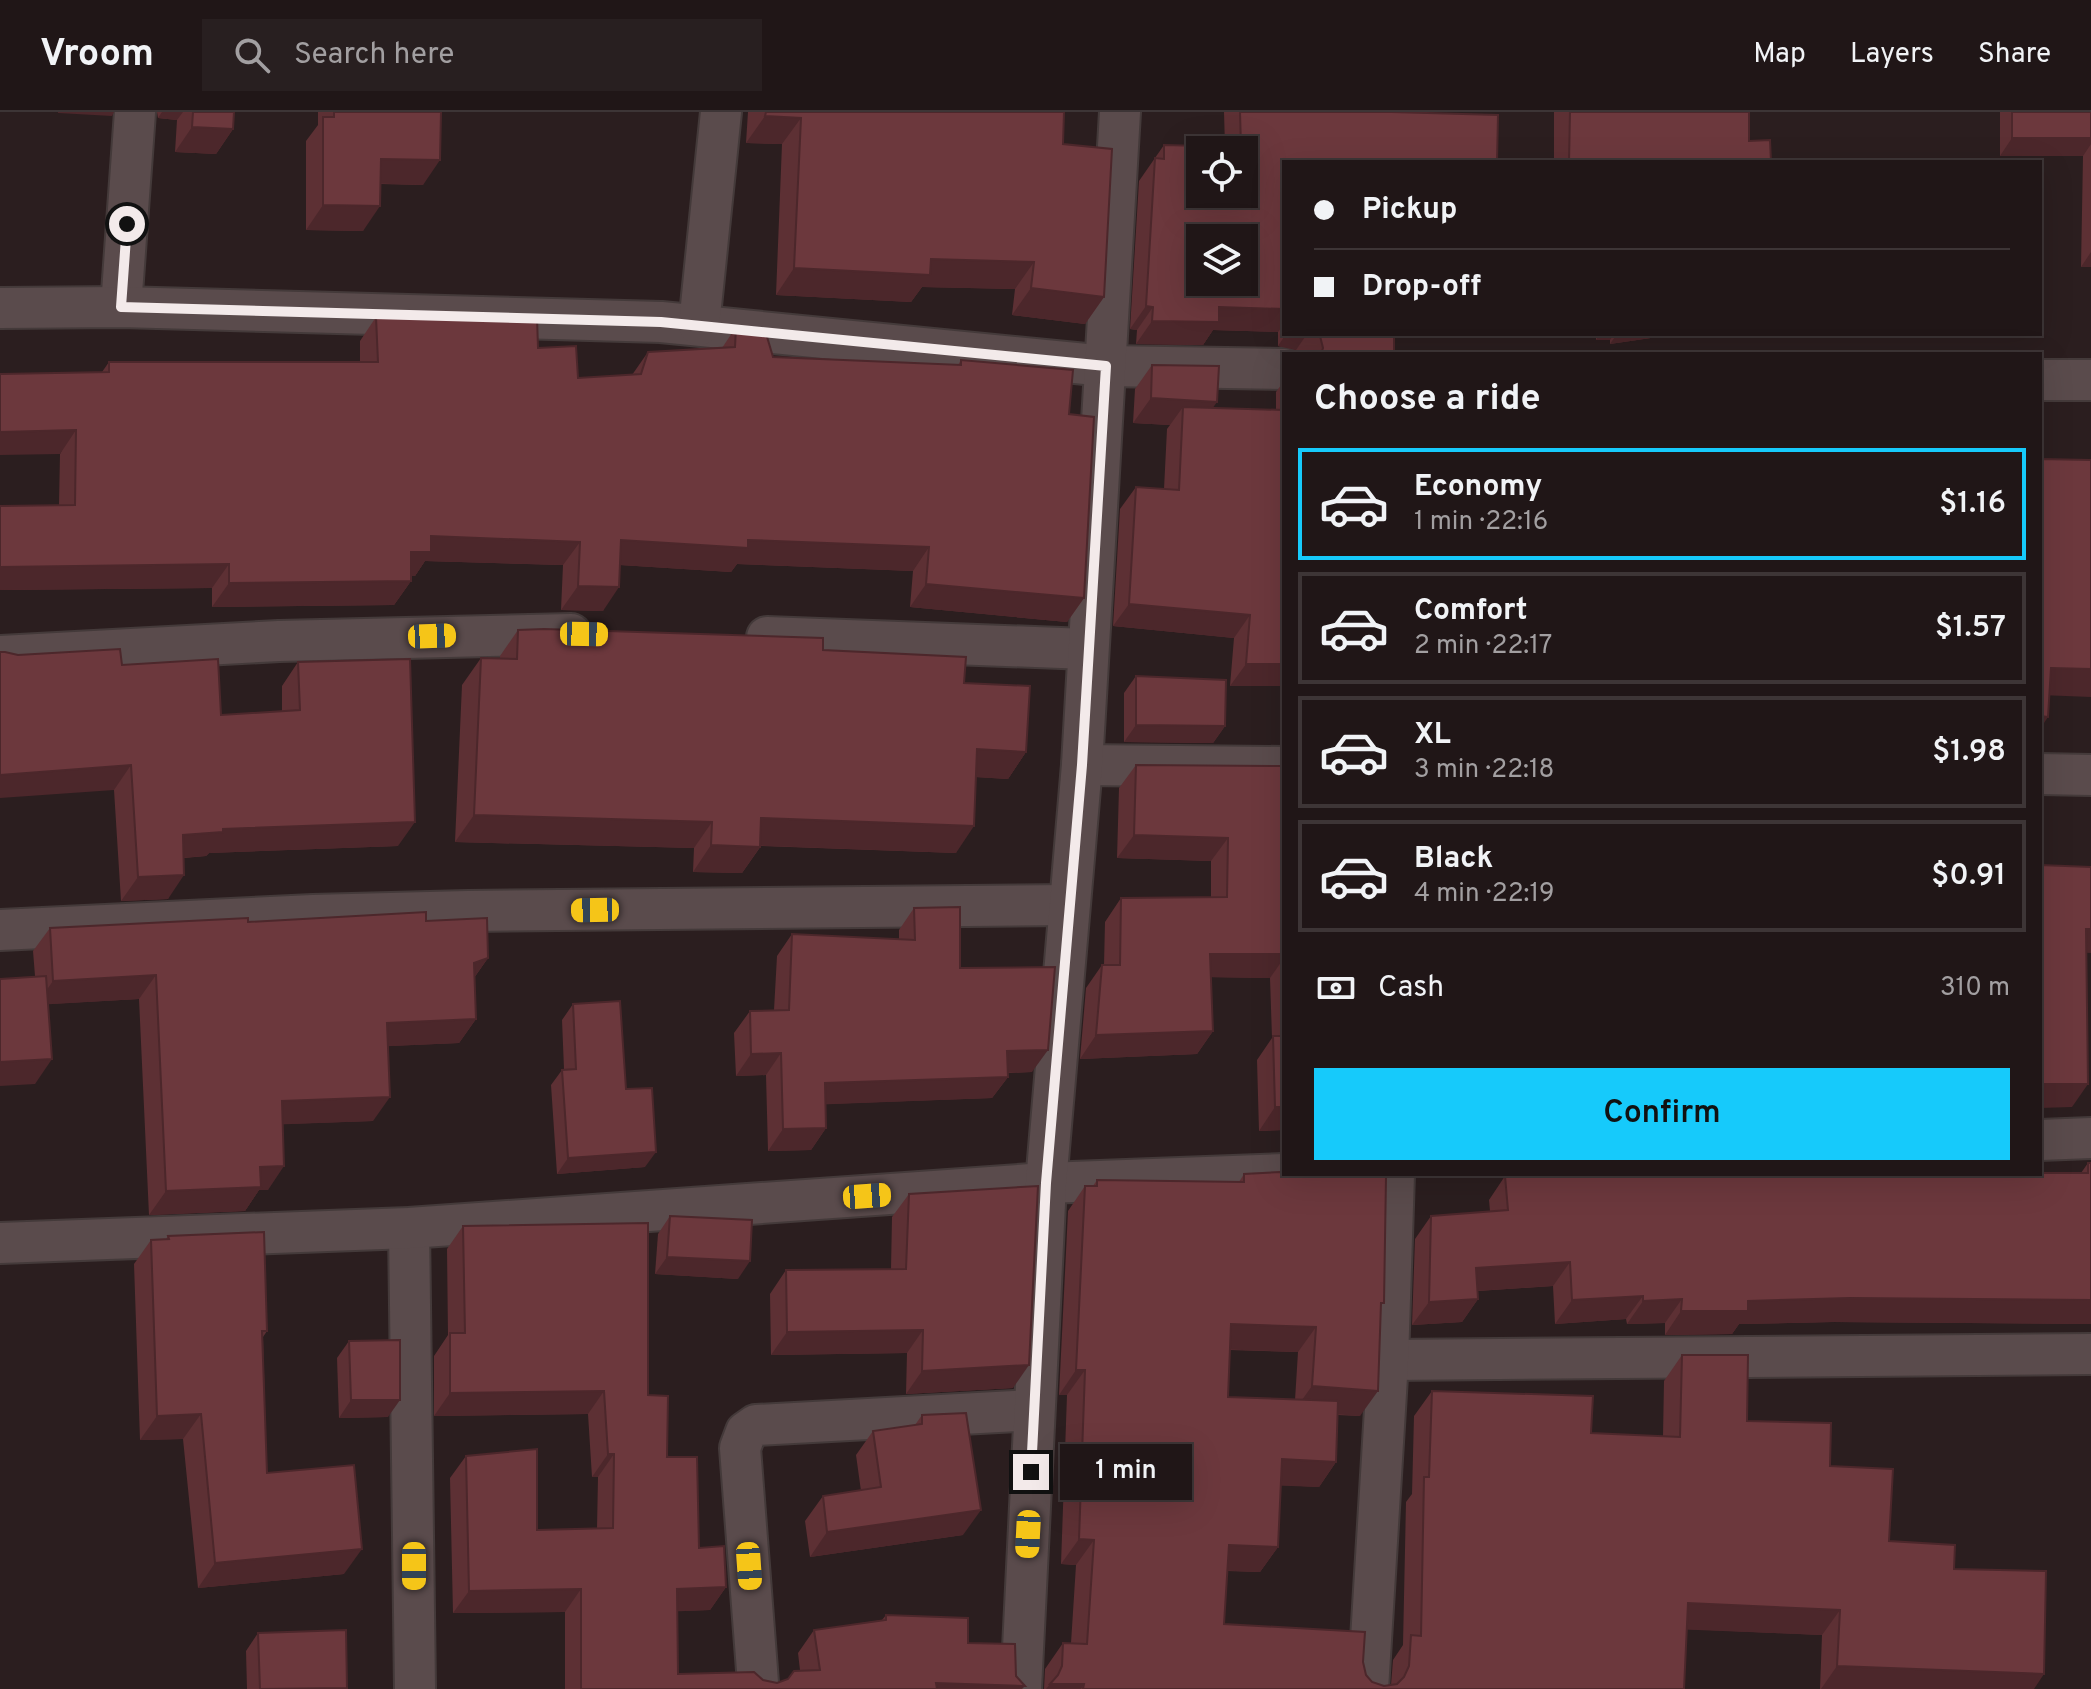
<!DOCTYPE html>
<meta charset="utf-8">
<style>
:root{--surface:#201617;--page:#281f20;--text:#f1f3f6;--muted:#a29fa1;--line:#3d3536;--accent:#16cafb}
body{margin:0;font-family:Overpass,sans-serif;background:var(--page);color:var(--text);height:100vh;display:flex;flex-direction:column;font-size:30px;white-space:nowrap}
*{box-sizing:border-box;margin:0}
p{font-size:26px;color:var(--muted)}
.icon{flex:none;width:44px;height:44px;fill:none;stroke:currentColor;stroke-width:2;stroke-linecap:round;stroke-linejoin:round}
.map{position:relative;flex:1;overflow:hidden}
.side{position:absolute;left:1282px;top:240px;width:760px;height:824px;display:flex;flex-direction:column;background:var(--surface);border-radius:0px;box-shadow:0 8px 32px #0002,0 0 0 2px var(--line)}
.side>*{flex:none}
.hud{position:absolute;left:1282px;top:48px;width:760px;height:176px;border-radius:0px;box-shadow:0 8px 32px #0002,0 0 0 2px var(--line);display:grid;align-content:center;height:176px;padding:0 32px;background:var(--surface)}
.controls{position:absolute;left:1186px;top:24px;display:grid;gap:16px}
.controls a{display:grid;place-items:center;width:72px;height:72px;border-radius:0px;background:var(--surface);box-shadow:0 8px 32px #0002,0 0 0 2px var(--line);font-size:40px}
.end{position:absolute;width:36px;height:36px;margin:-18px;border:10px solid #f3eaea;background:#111;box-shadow:0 0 0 4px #111}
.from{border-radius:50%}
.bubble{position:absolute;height:56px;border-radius:0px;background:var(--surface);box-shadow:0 8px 32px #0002,0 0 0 2px var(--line);font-size:26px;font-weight:600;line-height:56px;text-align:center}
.car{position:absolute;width:24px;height:48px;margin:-24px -12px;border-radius:10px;box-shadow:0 0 6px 2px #0007;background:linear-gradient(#f5c518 24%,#345 0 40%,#f5c518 0 76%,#345 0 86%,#f5c518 0)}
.hud b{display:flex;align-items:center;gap:28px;height:76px;font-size:30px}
.hud b+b{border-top:2px solid var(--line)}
.hud i{width:20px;height:20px;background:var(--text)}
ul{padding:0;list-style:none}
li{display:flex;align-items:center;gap:24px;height:112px;margin:0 16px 12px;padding:0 16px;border:4px solid var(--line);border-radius:0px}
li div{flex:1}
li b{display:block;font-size:30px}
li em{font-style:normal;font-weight:600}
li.current{border-color:var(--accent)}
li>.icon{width:72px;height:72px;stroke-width:1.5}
h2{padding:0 32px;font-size:36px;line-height:96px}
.pay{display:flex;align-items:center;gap:20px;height:88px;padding:0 32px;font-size:30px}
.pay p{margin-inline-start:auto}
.cta{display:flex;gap:16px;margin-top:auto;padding:16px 32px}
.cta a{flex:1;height:92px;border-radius:0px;background:var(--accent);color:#111;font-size:32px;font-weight:600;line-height:92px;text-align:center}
header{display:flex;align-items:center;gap:48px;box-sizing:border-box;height:112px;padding:0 40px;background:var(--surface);border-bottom:2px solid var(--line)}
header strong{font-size:38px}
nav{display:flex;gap:44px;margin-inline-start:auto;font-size:28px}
.search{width:560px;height:72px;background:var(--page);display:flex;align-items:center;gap:20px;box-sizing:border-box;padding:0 28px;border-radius:0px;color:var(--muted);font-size:30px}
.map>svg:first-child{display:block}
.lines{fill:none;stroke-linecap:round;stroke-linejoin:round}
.street-casing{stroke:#443a3a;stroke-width:44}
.street{stroke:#5a4b4c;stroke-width:40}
.wall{fill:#5d3034;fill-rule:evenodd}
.shaded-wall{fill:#4c272b}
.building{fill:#6c383d;stroke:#4c272b;stroke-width:2;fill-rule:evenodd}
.route{stroke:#f3eaea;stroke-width:10}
</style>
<header>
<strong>Vroom</strong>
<div class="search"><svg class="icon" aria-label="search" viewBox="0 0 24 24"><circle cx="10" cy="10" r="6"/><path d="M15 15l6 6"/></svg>Search here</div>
<nav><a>Map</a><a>Layers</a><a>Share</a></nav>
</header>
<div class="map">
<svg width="2091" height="1577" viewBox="0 0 2091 1577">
<rect width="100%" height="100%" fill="#2b1e1f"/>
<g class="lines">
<defs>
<g id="street">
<path d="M121,195L135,0"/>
<path d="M0,196L121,195L661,210L1106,254L1284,257"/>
<path d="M699,213L721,0"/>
<path d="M2040,268H2091"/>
<path d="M767,525L1087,537"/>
<path d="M0,544L279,529L571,522"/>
<path d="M1082,653L1284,655"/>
<path d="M2040,662L2091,663"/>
<path d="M0,818L313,803L468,799L1069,793"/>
<path d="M2040,1028L2091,1026"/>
<path d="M409,1116L415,1577"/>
<path d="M0,1131L409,1116L1046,1071L1284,1062"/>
<path d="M1388,1248L2091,1242"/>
<path d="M758,1571L740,1336L746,1320L756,1313L1034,1298"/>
<path d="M1021,1577L1046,1071L1082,653L1120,0"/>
<path d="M1368,1577L1388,1248L1394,1062"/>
</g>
</defs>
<!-- street casing -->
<use href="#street" class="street-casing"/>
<!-- street -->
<use href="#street" class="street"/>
</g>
<!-- wall -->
<g class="wall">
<path d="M157,0H234L233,17L216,42L175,40L177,8L158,6Z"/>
<path d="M318,0H441L423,73L380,72L363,119L306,118V29L318,13Z"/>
<path d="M748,0H1064L1063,32L1104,185L1085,212L1012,203L1015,177L922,175L911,190L776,183L782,32L746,31Z"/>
<path d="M1224,0H1392L1284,50V222H1394V242H1300L1296,238L1278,234V220L1213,218L1203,233L1136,232L1137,218L1130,217L1139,69L1164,33L1225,35Z"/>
<path d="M1554,0H1749V29L1771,50H1554Z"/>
<path d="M2000,0H2091V155H2081L2083,44H2000Z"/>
<path d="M376,205L538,236L578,266L632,263L648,240L722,236L736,215L773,245L958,253L961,248L1069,302L1084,486L1067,510L910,495L913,459L737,452L731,460L620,453L603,499L561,498L563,453L425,449L415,464H411V469L394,493L212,495V476L0,478V394L59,393L60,342L102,260L109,250H360V229Z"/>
<path d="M1596,222H1678L1610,232V228H1596Z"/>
<path d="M1152,253L1213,296L1276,298V280L1284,269V574H1230L1234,526L1113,514L1120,397L1136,375L1164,377L1167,317L1170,313L1133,311L1135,277Z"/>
<path d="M518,518L823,538L964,571L1026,640L1008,667L976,665L956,741L761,734L742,761L693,760L694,736L455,730L462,573L481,546H500V544Z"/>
<path d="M18,543L122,553L221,603L282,599V574L298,550L398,734L209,741L206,744L184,746L168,787L121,789L114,678Z"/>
<path d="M1136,564L1225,614L1213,631L1124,630V581Z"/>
<path d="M1136,653L1284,654V1018L1259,1019L1257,948L1272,926L1270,866L1211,865L1213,919L1197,942L1080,947L1086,876L1102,853H1104L1105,810L1121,786L1211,785V749L1117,746L1119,676Z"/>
<path d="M914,796L960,856L1032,960L1008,961V965L992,986L825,992L826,1016L811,1038L768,1039L766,963L736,964L734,921L750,899L774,898L777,844L792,822L899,827V818Z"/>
<path d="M426,809L488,846L474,866L476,907L459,931L388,934L373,1009L283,1012L268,1078H259L245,1099L149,1103L139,887L48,892L35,972V864L33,839L50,816L248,810Z"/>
<path d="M573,892L626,977L645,1055L557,1062L551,973L562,958L564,957L562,908Z"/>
<path d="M2088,1051H2091V1212L1833,1210L1739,1212L1732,1222L1665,1223V1211L1627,1212L1626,1207L1555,1212L1553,1174L1478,1179V1187L1462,1210L1412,1213L1415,1127L1431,1104L1490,1099L1489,1088L1505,1064L2081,1061Z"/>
<path d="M1244,1062L1381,1195L1360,1304L1338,1303L1336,1350L1319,1375L1281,1373L1278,1435L1260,1460L1227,1459L1224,1512L1363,1550L1366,1563L1372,1570L1384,1574L1391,1573L1393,1548L1403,1533L1406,1390L1412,1382L1414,1304L1432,1279L1591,1321L1663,1324L1664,1269L1682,1243L1747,1309L1830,1354L1889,1429L1954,1457L2034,1577H1820L1822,1523L1687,1517L1684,1577H1044L1045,1557L1063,1531H1071L1076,1453L1061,1452L1067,1283H1059L1068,1099L1085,1074H1093L1097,1068L1239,1070ZM1230,1238L1298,1240L1295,1288L1228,1285Z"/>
<path d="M909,1082L1013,1276L906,1282L907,1241L771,1243L770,1182L786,1158L891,1157L892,1105Z"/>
<path d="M670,1104L738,1167L655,1162L658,1122Z"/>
<path d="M463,1114L648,1283L699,1436L726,1475L710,1498L678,1499V1562L763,1568L777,1571L788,1567L800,1558L798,1541L814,1518L882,1508L886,1503L968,1531L1016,1564L1022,1577H565V1500L453,1501L450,1366L466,1344L537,1418L597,1417L598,1365H592L588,1302L434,1304V1244L448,1223L447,1137Z"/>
<path d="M168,1124L267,1219L263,1225L267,1361L344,1462L198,1476L183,1327L140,1328L134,1152L151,1128L166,1127Z"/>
<path d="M349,1229L388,1305L339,1306L337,1246Z"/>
<path d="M922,1303L963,1423L810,1445L805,1409L823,1384L861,1379L856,1343L873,1319L915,1313Z"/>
<path d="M258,1521L346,1577H247L246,1539Z"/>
</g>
<!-- shaded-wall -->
<g class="shaded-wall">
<path d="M58,0H114L112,4L58,1Z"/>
<path d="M162,0H183L177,8L158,6Z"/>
<path d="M765,4L801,6L782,32L746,31Z"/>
<path d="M192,15L233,17L216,42L175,40Z"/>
<path d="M2012,26H2091V32L2083,44H2000Z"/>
<path d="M381,47L440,48L423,73L363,71Z"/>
<path d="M323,93L380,94L363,119L306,118Z"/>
<path d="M2091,140V155H2081Z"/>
<path d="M931,147L1034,150L1015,177L922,175L911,190L776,183L794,156Z"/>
<path d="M1031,176L1104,185L1085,212L1012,203Z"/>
<path d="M1146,194L1153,195L1137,218L1130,217Z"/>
<path d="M1219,195L1284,197V212L1278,220L1213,218L1203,233L1136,232L1152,209Z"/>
<path d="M1286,222H1307L1296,238L1278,234Z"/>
<path d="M1600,222H1614L1610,228H1596Z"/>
<path d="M1617,222H1678L1610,232Z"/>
<path d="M1151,286L1217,290L1200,314L1183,295L1170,313L1133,311Z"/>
<path d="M76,318L60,342L0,343V320Z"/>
<path d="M431,424L580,430L563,453L425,449L415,464H394L411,440Z"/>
<path d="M621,428H748L929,435L913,459L737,452L731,460L604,452Z"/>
<path d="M229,452L212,476L0,478V455Z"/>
<path d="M411,469L394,493L212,495L229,471Z"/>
<path d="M926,472L1084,486L1067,510L910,495Z"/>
<path d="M578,474L619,475L603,499L561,498Z"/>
<path d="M1129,492L1250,503L1234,526L1113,514Z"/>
<path d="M1246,552H1284V574H1230Z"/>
<path d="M2051,556L2091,557V585L2040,583Z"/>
<path d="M2040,604L2048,605L2040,617Z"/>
<path d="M1136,613L1225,614L1213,631L1124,630Z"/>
<path d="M977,637L1026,640L1008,667L958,664Z"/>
<path d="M131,653L114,678L0,686V663Z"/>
<path d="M474,703L712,710L694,736L455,730Z"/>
<path d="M761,706L974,714L956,741L743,733Z"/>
<path d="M415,710L398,734L209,741L206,744L166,747L183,723L223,717Z"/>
<path d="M1134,723L1228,726L1211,749L1117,746Z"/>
<path d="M711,733L760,735L742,761L693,760Z"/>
<path d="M184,763L168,787L121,789L138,765Z"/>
<path d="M2086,817H2091V841L2069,840Z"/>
<path d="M1210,842H1284V846L1270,866L1194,865Z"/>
<path d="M488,846L471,870L474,851Z"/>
<path d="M156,863L139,887L36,893L53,869Z"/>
<path d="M476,907L459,931L370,935L387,911Z"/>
<path d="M1213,919L1197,942L1080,947L1096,923Z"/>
<path d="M1048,938L1032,960L992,961L1007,939Z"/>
<path d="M781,941L766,963L736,964L751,942Z"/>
<path d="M52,947L35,972L0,974V950Z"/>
<path d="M1008,965L992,986L809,993L825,971Z"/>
<path d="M2040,972H2088L2072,995L2040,996Z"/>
<path d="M390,985L373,1009L265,1013L282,989Z"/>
<path d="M1275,995H1284V1018L1259,1019Z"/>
<path d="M826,1016L811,1038L768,1039L783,1017Z"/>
<path d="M656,1040L645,1055L557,1062L568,1046Z"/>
<path d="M284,1054L268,1078H259L245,1099L149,1103L166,1079L260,1055Z"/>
<path d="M667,1145L750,1149L738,1167L655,1162Z"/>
<path d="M1570,1150L1553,1174L1460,1180L1476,1156Z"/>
<path d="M1643,1184L1626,1207L1555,1212L1572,1188Z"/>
<path d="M1850,1186L2091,1188V1212L1833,1210L1739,1212L1732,1222L1665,1223L1681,1199L1748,1189Z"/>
<path d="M1478,1187L1462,1210L1412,1213L1429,1190Z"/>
<path d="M1682,1187L1665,1211L1627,1212L1643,1189Z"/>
<path d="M1231,1212L1316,1215L1298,1240L1213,1237Z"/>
<path d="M923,1218L907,1241L771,1243L787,1220Z"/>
<path d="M1029,1253L1013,1276L906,1282L922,1259Z"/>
<path d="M1076,1258H1085L1067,1283H1059Z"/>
<path d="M1312,1274L1378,1279L1360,1304L1294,1299Z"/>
<path d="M604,1279L588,1302L434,1304L450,1281Z"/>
<path d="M351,1288H400L388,1305L339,1306Z"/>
<path d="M201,1302L183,1327L140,1328L157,1304Z"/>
<path d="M608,1342H614L598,1365H592Z"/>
<path d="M1282,1347L1336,1350L1319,1375L1264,1373Z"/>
<path d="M981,1398L963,1423L810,1445L827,1420Z"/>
<path d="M1079,1427L1094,1428L1076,1453L1061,1452Z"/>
<path d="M1229,1433L1278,1435L1260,1460L1211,1458Z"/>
<path d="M362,1437L344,1462L198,1476L215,1451Z"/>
<path d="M726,1475L710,1498L661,1500L677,1477Z"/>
<path d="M581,1477L565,1500L453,1501L469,1479Z"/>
<path d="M1688,1491L1840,1498L1822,1523L1671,1517Z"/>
<path d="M1837,1554L2044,1562L2034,1577H1821Z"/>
<path d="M936,1571L1025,1574L1022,1577H932Z"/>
<path d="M1050,1572H1084L1081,1577H1046Z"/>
</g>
<!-- building -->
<g class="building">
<path d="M193,0H234L233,17L192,15Z"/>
<path d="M334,0H441L440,48L381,47L380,94L323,93V5H334Z"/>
<path d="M766,0H1064L1063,32L1112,37L1104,185L1031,176L1034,150L931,147L930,163L794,156L801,6L765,4Z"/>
<path d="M1240,0H1392L1498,3L1497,50H1284V197L1219,195V210L1152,209L1153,195L1146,194L1155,46L1164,47V33L1241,35ZM1200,38H1244V82H1200ZM1200,126H1244V170H1200Z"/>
<path d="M1570,0H1749V29L1770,28L1771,50H1569Z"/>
<rect x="2012" y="0" width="79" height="26"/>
<path d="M454,203L537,205L538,236L576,234L578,266L641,262L648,240L735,235L736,215L765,218L773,245L961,253V248L1073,258L1069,302L1094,305L1084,486L926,472L929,435L748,428V436L621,428L619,475L578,474L580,430L431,424V440H411V469L229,471V452L0,455V394L75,393L76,318L0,320V262L109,260V250H378L376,205Z"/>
<path d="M1318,222H1394V242H1321L1323,236L1320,224Z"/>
<path d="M1152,253L1219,254L1217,290L1151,286Z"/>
<path d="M1183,295L1284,298V552H1246L1250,503L1129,492L1136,375L1179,378Z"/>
<path d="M2040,347L2091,348V557L2051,556L2048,605L2040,604Z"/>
<path d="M544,517L823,526V538L966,545L964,571L1030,574L1026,640L977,637L974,714L761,706L760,735L711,733L712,710L474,703L481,546L517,547L518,518Z"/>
<path d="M120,537L122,553L218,547L221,603L300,598L298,550L410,547L415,710L223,717V720L183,723L184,763L138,765L131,653L0,663V540H5L18,543Z"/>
<path d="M1136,564L1226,568L1225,614L1136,613Z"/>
<path d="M1136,653L1284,654V842H1210L1213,919L1096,923L1102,853H1120L1121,786L1227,785L1228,726L1134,723Z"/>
<path d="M2040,753L2091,755V817H2086L2088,972H2040Z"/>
<path d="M960,795V856L1055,855L1048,938L1007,939L1008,965L825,971L826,1016L783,1017L781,941L751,942L750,899L789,898L792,822L915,828L914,796Z"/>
<path d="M426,800V809L487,806L488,846L474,851L476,907L387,911L390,985L282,989L284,1054L260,1055L261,1075L166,1079L156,863L53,869L50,816L248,806V810Z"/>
<path d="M46,864L52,947L0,950V867Z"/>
<path d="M620,889L626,977L652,976L656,1040L568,1046L562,958L576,957L573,892Z"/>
<path d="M1273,924H1284V995H1275Z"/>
<path d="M2088,1051H2091V1188L1850,1186L1748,1189V1199H1681L1682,1187L1643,1189V1184L1572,1188L1570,1150L1476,1156L1478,1187L1429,1190L1431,1104L1508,1098L1505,1064L1552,1062L2088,1061Z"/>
<path d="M1280,1060L1284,1061V1062L1386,1065L1384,1191H1381L1378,1279L1312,1274L1316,1215L1231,1212L1228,1285L1338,1289L1336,1350L1282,1347L1278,1435L1229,1433L1224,1512L1365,1520L1363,1550L1366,1563L1372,1570L1384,1574L1397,1572L1404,1565L1409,1554L1411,1523L1421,1524L1424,1365H1429L1432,1279L1593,1284L1591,1321L1680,1325L1682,1243H1748L1747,1309L1831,1311L1830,1354L1893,1357L1889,1429L1955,1433L1954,1457L2046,1459L2044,1562L1837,1554L1840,1498L1688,1491L1684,1577H1083L1084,1572H1050L1058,1563L1062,1554L1063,1531L1087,1532L1094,1428L1079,1427L1085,1258H1076L1085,1074H1097V1068L1244,1070V1062Z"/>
<path d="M1038,1074L1029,1253L922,1259L923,1218L787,1220L786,1158L906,1157L909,1082Z"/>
<path d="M670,1104L752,1108L750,1149L667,1145Z"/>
<path d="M648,1111V1283L668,1284L667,1345H697L699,1436L724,1434L726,1475L677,1477L678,1562L754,1560L763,1568L777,1571L788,1567L794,1559L820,1558L814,1518L886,1508V1503L968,1506V1531L1015,1532L1016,1564L1025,1574L936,1571L937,1577H581V1477L469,1479L466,1344L537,1337V1418L613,1416L614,1342H608L604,1279L450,1281V1221H465L463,1114Z"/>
<path d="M264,1120L267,1219H262L267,1361L354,1353L362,1437L215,1451L201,1302L157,1304L151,1128L169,1127L168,1124Z"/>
<path d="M400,1228V1288H351L349,1229Z"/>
<path d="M966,1301L981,1398L827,1420L823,1384L881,1375L873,1319L922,1312V1303Z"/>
<path d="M346,1518L347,1576L260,1577L258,1521Z"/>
</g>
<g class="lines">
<!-- route -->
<path class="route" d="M127,112L121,195L661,210L1106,254L1082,653L1046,1071L1031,1360"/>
</g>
</svg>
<div class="controls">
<a><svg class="icon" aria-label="locate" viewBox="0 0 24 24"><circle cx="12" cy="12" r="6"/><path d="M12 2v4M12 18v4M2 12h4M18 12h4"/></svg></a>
<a><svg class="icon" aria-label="layers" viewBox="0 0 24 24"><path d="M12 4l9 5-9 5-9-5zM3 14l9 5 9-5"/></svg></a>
</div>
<i class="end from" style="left:127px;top:112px"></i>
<i class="end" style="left:1031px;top:1360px"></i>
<div class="bubble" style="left:1060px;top:1332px;width:132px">1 min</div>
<i class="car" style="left:584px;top:522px;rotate:91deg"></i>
<i class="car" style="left:432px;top:524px;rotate:88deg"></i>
<i class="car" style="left:595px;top:798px;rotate:269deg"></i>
<i class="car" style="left:867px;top:1084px;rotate:86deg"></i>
<i class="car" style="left:1028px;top:1422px;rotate:183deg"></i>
<i class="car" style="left:414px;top:1454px;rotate:180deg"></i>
<i class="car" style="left:749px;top:1454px;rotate:176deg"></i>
<div class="hud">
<b><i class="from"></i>Pickup</b>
<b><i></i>Drop-off</b>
</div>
<section class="side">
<h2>Choose a ride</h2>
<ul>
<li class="current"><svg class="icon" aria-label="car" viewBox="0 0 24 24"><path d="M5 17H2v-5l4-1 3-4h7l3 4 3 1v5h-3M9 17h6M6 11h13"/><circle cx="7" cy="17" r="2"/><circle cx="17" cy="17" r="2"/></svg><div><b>Economy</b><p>1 min · 22:16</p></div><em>$1.16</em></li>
<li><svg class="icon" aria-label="car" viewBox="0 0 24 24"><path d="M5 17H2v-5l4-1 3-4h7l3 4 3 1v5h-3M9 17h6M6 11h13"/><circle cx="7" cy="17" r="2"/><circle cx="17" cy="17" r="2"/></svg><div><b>Comfort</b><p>2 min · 22:17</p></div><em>$1.57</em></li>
<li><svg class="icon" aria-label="car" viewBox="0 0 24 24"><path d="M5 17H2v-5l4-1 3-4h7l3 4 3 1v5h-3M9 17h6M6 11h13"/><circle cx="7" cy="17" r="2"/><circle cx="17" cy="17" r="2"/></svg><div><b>XL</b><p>3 min · 22:18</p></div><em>$1.98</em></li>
<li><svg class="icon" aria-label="car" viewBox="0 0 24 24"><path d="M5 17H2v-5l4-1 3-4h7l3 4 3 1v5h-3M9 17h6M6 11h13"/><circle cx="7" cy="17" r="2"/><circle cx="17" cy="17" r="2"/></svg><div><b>Black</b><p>4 min · 22:19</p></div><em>$0.91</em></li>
</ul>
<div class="pay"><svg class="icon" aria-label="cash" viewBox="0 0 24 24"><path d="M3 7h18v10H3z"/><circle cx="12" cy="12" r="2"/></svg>Cash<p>310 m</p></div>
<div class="cta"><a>Confirm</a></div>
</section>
</div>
